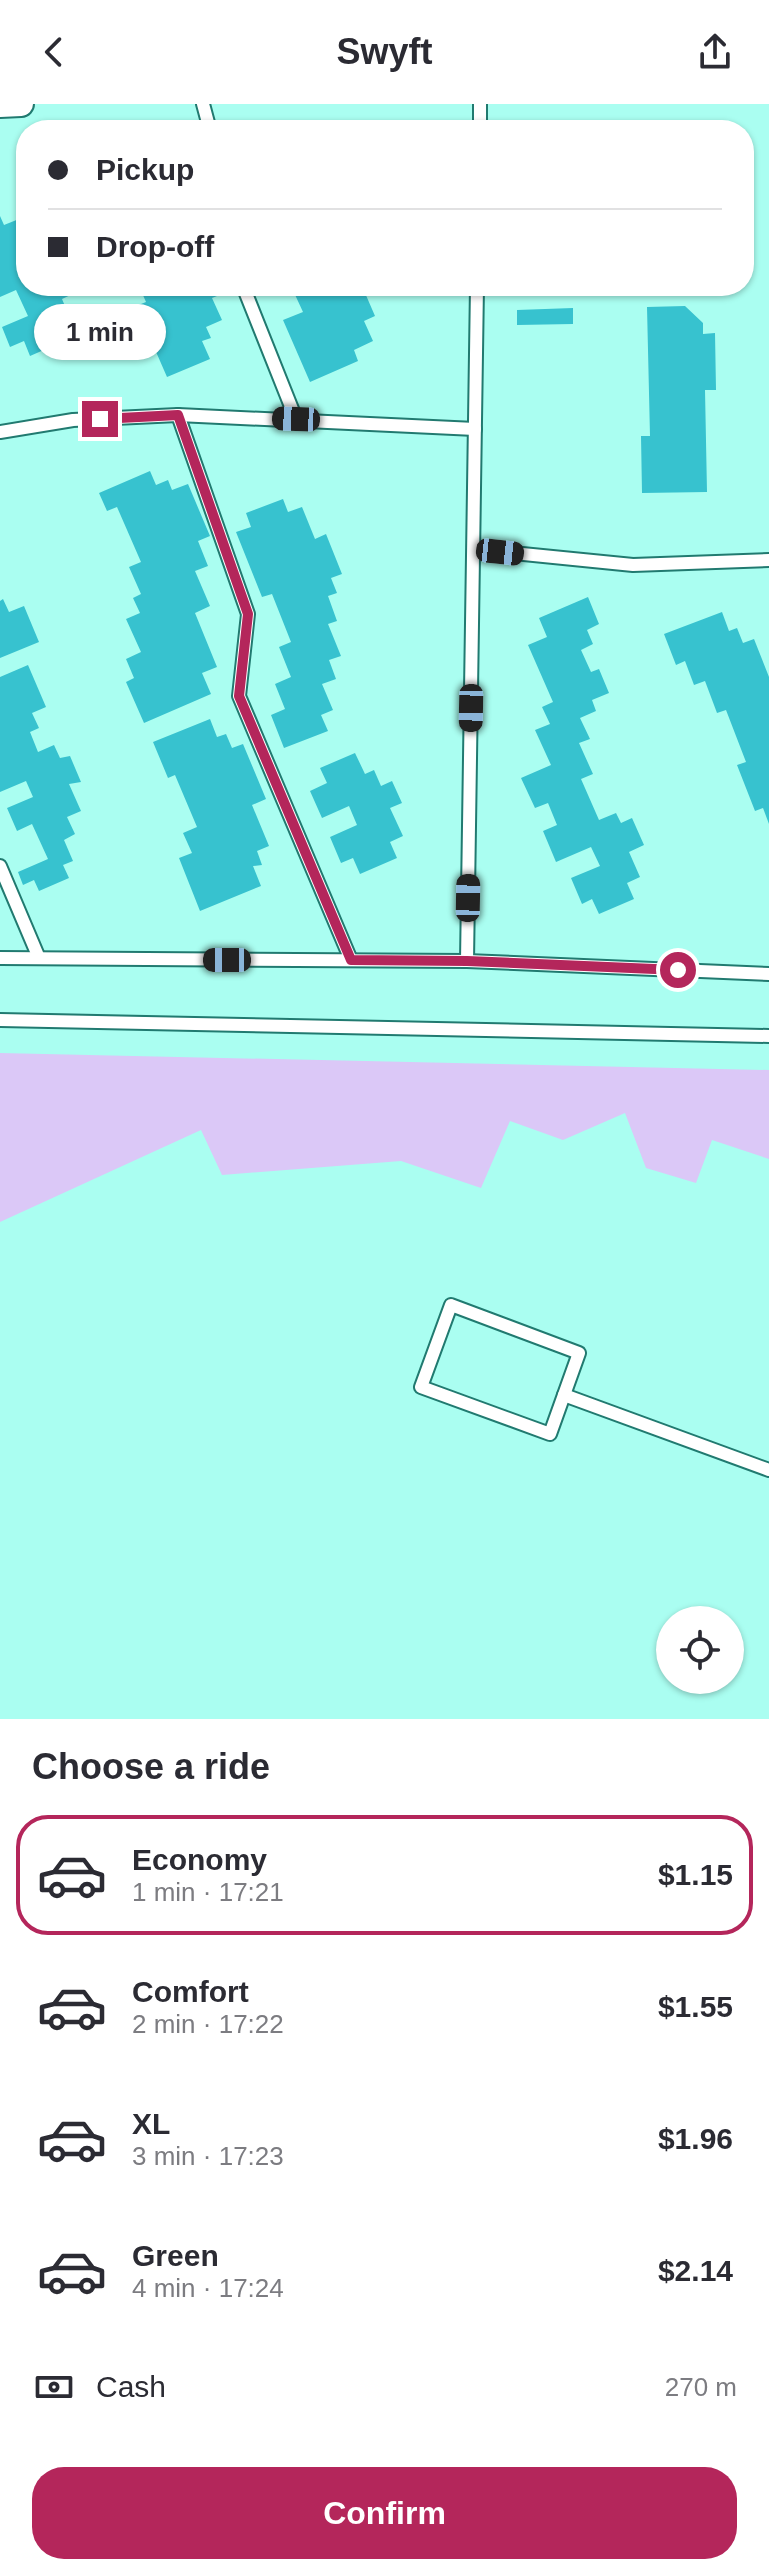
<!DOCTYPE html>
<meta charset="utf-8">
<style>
:root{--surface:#fff;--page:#f2f2f3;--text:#2b2b33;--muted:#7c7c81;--line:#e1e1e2;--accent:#b4265b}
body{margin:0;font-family:Arial,sans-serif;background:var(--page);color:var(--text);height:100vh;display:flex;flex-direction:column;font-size:30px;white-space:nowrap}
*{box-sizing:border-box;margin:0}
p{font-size:26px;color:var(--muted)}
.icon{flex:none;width:44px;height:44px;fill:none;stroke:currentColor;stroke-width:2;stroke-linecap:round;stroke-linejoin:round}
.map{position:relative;height:1615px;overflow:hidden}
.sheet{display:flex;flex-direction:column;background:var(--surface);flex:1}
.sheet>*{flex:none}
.guide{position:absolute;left:16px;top:16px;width:738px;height:176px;border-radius:32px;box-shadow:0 2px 6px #0004;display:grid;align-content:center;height:176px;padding:0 32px;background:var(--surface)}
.tools{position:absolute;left:656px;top:1502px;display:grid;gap:16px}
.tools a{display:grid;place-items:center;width:88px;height:88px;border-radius:50%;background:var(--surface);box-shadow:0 2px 6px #0004;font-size:40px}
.end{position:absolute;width:36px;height:36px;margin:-18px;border:10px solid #b4265b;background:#fff;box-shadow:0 0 0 4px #fff}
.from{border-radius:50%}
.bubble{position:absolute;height:56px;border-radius:28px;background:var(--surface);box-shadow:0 2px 6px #0004;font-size:26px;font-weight:800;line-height:56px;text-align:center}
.car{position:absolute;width:24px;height:48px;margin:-24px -12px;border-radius:10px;box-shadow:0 0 6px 2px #0007;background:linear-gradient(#222 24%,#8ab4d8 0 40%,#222 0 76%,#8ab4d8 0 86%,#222 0)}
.guide b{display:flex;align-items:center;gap:28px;height:76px;font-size:30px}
.guide b+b{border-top:2px solid var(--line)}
.guide i{width:20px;height:20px;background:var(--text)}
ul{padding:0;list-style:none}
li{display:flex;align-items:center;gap:24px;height:120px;margin:0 16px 12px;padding:0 16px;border:4px solid transparent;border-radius:32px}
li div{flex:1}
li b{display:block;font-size:30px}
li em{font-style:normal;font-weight:800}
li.on{border-color:var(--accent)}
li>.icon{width:72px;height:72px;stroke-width:1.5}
h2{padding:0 32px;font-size:36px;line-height:96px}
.pay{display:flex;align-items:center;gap:20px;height:88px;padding:0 32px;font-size:30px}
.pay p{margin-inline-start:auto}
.button{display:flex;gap:16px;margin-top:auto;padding:16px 32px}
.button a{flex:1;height:92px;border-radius:32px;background:var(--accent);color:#fff;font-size:32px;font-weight:800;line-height:92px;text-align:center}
header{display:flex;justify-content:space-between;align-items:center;height:104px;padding:0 32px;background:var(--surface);font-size:36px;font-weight:800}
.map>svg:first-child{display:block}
.green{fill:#dbc8f7}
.building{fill:#37c2cf}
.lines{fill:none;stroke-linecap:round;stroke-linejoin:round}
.service-casing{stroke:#217a70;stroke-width:16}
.minor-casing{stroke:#217a70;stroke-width:28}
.service{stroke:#fff;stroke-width:12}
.minor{stroke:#fff;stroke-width:24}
.route{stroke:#b4265b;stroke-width:10}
</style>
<header><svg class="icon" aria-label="back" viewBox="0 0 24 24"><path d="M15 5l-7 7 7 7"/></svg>Swyft<svg class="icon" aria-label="share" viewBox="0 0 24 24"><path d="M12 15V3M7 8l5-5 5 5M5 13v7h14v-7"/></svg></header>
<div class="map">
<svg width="769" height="1615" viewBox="0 0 769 1615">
<rect width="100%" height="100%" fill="#aafef1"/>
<!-- green -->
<path class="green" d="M0,949L769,966V1055L712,1036L696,1079L646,1064L625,1009L563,1036L510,1017L481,1084L401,1057L222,1071L201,1026L0,1118Z"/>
<!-- building -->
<g class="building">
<path d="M0,112L4,121L19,115L26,133V182H74L77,188L62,195L72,219L57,226L62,238L30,252L24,237L10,243L2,223L28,212L16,186L0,193Z"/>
<path d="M139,182H225L227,188L212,194L222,216L206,223L211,234L202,237L210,255L167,273L136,202L146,198Z"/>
<path d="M291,182H344L345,184L362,182L375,212L364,217L373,237L354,246L358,257L310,278L283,216L303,208Z"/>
<path d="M685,202L703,219V230L715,229L716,286H705L707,388L642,389L641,332H650L647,203Z"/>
<path d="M573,204V220L517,221V206Z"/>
<path d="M150,367L156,381L168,376L172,386L188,380L210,432L198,437L208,462L195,467L210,502L195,509L217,563L202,569L211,590L144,619L126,578L134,574L126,555L141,548L126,515L140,509L133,494L141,490L129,463L141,458L117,403L107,407L99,389Z"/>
<path d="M283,395L288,408L302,403L315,435L326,430L342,470L331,474L337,489L328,492L337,517L328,520L341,552L329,556L336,575L322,580L333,606L321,611L328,627L284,644L271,611L285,605L275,580L291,573L279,543L291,538L272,490L262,493L236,428L251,423L246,409Z"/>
<path d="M588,493L599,520L587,526L593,540L581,546L591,568L599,565L609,589L592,596L596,607L580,614L590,635L579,639L593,670L581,675L599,716L616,709L621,719L632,714L644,741L629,748L640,773L627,779L634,795L599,810L592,795L582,800L571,774L600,762L591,743L556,758L543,727L557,721L548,699L535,704L521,674L551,661L535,626L550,620L542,603L553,598L528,541L547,533L539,514Z"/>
<path d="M3,495L9,508L24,502L39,538L0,554V497Z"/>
<path d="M722,508L729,527L737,524L743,539L754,535L769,573V720L763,704L755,707L737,661L746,658L726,606L717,609L705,577L694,581L685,557L676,561L664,530Z"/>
<path d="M28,561L46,603L32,609L39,624L30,628L38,648L54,641L60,654L70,652L81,678L69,680L81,707L67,713L75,730L64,736L73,757L63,761L69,774L39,787L34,776L23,781L18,768L48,755L32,720L17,727L7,704L33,693L26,677L0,688V573Z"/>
<path d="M210,615L217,633L226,630L232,644L243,640L266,695L252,701L269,742L257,747L262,761L253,762L261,782L200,807L179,754L192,749L183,729L197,723L175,671L168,674L153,638Z"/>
<path d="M355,649L365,670L374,666L381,682L392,677L402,699L390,704L403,732L390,738L397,754L360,770L353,754L341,759L330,733L357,721L349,702L322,714L310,687L327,679L320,664Z"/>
</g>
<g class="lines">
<defs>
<g id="service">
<path d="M203,0L210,26"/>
<path d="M480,26V0"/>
<path d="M243,182L296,315"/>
<path d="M178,311L248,510L239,592L351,856"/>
<path d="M0,328L73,316L178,311L475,325"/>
<path d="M474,445L633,461L769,456"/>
<path d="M0,762L39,854"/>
<path d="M0,854L467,857L769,870"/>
<path d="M467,857L477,182"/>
<path d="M0,916L769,932"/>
<path d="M451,1201L579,1249L550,1330L421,1283Z"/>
<path d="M564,1291L769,1366"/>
</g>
<path id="minor" d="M0,1L21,0"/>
</defs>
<!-- service casing -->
<use href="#service" class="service-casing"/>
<!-- minor casing -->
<use href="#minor" class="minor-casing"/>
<!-- service -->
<use href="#service" class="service"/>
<!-- minor -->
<use href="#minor" class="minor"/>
</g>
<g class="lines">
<!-- route -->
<path class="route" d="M100,315L178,311L248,510L239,592L351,856L467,857L678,866"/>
</g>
</svg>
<div class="tools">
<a><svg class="icon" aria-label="locate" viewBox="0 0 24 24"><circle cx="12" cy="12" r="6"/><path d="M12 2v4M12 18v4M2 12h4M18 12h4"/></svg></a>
</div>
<i class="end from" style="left:678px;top:866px"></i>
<i class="end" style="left:100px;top:315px"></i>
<div class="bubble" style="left:34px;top:200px;width:132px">1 min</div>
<i class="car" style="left:296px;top:315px;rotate:272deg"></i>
<i class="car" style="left:500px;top:448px;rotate:96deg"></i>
<i class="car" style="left:471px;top:604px;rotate:181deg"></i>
<i class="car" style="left:468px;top:794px;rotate:1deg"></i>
<i class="car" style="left:227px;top:856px;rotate:270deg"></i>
<div class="guide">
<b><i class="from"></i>Pickup</b>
<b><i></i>Drop-off</b>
</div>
</div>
<section class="sheet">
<h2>Choose a ride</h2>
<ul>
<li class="on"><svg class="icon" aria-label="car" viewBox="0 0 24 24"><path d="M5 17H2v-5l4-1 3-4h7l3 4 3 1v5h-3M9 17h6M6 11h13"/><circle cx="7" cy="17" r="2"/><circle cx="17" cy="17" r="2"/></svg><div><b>Economy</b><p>1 min · 17:21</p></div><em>$1.15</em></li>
<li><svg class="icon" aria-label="car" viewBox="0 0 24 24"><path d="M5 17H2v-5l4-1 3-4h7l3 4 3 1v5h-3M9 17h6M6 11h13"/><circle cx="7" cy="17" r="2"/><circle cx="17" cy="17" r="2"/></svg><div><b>Comfort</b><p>2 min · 17:22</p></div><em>$1.55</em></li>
<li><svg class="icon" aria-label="car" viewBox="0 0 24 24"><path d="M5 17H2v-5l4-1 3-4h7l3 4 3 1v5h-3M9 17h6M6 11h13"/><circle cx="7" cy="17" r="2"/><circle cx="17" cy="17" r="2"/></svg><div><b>XL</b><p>3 min · 17:23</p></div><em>$1.96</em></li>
<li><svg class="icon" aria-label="car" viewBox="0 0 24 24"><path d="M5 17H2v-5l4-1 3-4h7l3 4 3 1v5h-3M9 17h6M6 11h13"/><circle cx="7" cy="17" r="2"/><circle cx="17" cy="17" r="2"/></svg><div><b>Green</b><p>4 min · 17:24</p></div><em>$2.14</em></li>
</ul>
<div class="pay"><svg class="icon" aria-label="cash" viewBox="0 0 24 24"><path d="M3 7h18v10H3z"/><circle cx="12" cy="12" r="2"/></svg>Cash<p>270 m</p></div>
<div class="button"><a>Confirm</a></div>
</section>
